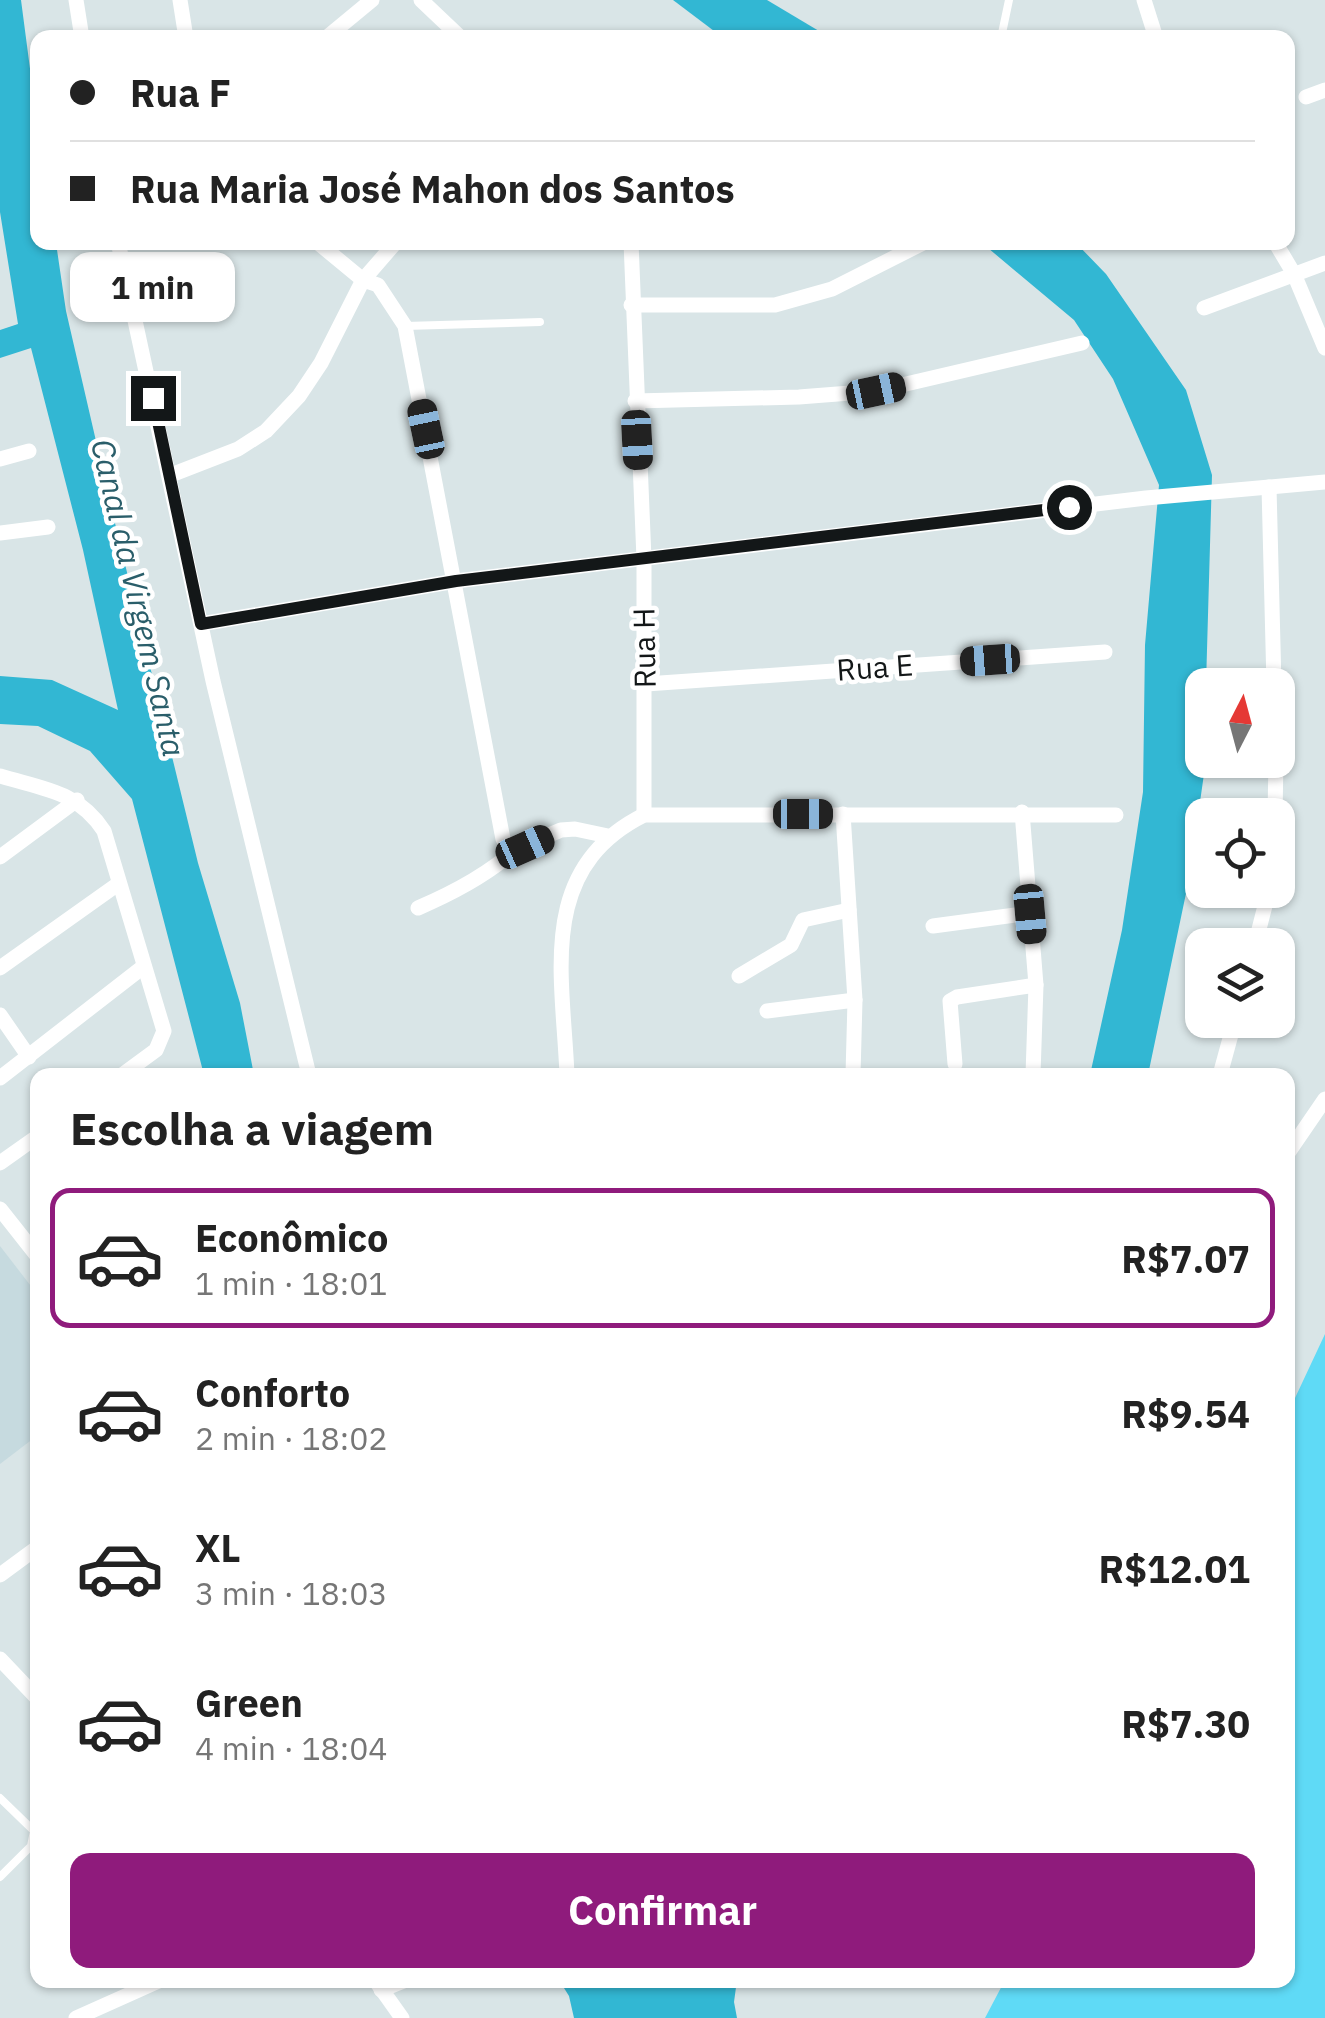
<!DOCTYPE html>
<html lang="pt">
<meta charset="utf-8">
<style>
:root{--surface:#fff;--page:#f2f2f2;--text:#222;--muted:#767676;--line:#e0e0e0;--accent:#8f1b7c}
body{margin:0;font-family:"IBM Plex Sans",sans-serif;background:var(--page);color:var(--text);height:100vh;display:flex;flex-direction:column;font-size:38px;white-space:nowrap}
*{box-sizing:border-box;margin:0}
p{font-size:32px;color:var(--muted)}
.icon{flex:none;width:55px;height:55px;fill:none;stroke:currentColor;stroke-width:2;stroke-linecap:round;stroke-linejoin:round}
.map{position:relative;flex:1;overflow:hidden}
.sheet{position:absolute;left:30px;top:1068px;width:1265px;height:920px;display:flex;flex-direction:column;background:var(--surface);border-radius:20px;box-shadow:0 2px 8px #0004}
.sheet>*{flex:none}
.top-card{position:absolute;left:30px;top:30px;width:1265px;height:220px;border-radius:20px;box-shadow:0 2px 8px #0004;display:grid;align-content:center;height:220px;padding:0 40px;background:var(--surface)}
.needle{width:65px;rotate:6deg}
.controls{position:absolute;left:1185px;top:668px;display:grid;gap:20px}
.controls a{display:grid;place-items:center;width:110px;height:110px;border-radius:20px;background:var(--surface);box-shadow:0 2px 8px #0004;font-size:50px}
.end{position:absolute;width:45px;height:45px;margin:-22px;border:12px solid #131718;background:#fff;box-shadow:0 0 0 5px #fff}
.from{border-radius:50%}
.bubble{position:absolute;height:70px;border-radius:20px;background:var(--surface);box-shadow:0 2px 8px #0004;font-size:32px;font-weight:700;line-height:70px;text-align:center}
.car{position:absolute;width:30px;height:60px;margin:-30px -15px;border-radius:12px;box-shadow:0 0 8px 2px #0007;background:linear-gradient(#222 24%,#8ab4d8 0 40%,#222 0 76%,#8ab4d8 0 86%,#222 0)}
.top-card b{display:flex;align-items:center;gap:35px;height:95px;font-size:38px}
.top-card b+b{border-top:2px solid var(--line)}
.top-card i{width:25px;height:25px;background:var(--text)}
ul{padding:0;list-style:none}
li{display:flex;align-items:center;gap:30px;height:140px;margin:0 20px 15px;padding:0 20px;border:5px solid transparent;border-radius:20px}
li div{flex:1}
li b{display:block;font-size:38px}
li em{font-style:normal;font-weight:700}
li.current{border-color:var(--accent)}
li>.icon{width:90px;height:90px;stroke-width:1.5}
h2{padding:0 40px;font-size:45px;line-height:120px}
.action{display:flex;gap:20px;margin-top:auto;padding:20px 40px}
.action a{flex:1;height:115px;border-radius:20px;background:var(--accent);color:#fff;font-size:40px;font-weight:700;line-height:115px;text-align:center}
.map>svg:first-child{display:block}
.built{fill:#c6dadf}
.green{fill:#5fdaf6}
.water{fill:#32b7d3}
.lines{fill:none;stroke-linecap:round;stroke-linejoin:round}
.service{stroke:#fff;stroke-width:8}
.minor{stroke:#fff;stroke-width:15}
.route{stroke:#131718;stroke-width:12}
.labels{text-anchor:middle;stroke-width:9;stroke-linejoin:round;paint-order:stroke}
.street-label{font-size:30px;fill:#131718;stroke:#fff}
.water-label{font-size:32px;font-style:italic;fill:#2a5e6a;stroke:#fff}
</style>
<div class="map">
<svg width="1325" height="2018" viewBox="0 0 1325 2018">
<rect width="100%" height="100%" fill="#d9e5e7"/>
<!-- built -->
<path class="built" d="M0,1246L37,1294L38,1435L0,1464Z"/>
<!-- green -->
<path class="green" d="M1325,1334V2018H985L1005,1980H1288V1413Z"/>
<!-- water -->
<g class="water">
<path d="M0,0H21L37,122L38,242L56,243L66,311L114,519L198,863L240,1003L254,1075H204L132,799L90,751L38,726L0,724V676L52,680L118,710L83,550L31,348L0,358V330L18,324L0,212Z"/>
<path d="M673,0H767L829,37H722Z"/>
<path d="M982,243H1076L1106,274L1186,390L1212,475L1206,685H1202V760H1206L1189,879L1148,1075H1090L1122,930L1143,792L1145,645L1159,485L1113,379L1074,320Z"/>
<path d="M559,1980H737L734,2002L737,2018H574L569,1996Z"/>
</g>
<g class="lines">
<!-- service -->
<g class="service">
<path d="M1001,38L1009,0"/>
<path d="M405,326L540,322"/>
<path d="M0,1798L34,1831L31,1846L0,1877"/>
</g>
<!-- minor -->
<g class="minor">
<path d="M76,0L82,38"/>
<path d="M180,0L186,38"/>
<path d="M421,0L461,38"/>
<path d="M1144,0L1156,38"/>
<path d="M326,38L372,0"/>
<path d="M1306,97L1325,90"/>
<path d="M118,242L213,681L309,1075"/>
<path d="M317,242L363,280L378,285L405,326L503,839L508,846L516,849L561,830L575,829L608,836"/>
<path d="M631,242L644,559V815"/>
<path d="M1275,242L1294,274L1325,348"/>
<path d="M631,305H775L832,289L925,242"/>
<path d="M1204,308L1325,263"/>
<path d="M635,401L799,397L876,391L1082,343"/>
<path d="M0,459L29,451"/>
<path d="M171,475L238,449L266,431L299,396L321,363L363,280L396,242"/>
<path d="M1269,487L1274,685"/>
<path d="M0,533L48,527"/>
<path d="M201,624L456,581L1146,498L1325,482"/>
<path d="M646,684L1105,652"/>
<path d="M0,776C43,789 78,791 104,831L164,1031L156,1050L122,1075"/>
<path d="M1022,812L1036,985L1033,1075"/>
<path d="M843,814L855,1000L853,1075"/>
<path d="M1275,815L1276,760"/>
<path d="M0,857L77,800"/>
<path d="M418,908C453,893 488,875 516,849"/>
<path d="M933,926L1030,913"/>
<path d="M1255,945L1269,890"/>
<path d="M0,968L118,884"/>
<path d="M739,976L791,945L803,920L849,910"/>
<path d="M767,1011L855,1000"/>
<path d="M0,1015L29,1057"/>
<path d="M955,1064L950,1001L957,997L1036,985"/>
<path d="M567,1075C563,975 536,869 644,815H1116"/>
<path d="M1220,1075L1235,1020"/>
<path d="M0,1078L143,967"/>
<path d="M1288,1153L1325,1099"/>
<path d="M0,1163L38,1136"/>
<path d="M0,1209L38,1257"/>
<path d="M0,1575L38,1547"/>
<path d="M0,1659L38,1699"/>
<path d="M375,1980L402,2018"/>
<path d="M381,1990L406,1980"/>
<path d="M76,2018L161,1980"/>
</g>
</g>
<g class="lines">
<!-- route -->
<path class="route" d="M153,398L201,624L456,581L1069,507"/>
</g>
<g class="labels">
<!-- street labels -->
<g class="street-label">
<text transform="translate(645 648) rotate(-91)" y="10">Rua H</text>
<text transform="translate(875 668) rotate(-4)" y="10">Rua E</text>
</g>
<!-- water labels -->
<g class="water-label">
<text transform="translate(138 598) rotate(77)" y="11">Canal da Virgem Santa</text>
</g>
</g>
</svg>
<div class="controls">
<a><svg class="needle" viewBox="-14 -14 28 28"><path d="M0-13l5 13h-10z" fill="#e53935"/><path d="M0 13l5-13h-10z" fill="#767676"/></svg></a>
<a><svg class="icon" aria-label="locate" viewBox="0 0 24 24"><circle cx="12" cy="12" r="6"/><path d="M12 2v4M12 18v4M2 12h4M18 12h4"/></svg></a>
<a><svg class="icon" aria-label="layers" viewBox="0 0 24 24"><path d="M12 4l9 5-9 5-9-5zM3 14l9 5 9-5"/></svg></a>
</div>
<i class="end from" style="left:1069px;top:507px"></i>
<i class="end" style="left:153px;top:398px"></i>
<div class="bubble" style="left:70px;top:252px;width:165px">1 min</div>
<i class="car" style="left:876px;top:391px;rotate:78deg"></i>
<i class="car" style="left:426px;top:429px;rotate:348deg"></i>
<i class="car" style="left:637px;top:440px;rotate:177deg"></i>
<i class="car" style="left:990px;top:660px;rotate:266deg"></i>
<i class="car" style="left:803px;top:814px;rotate:90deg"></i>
<i class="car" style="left:525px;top:847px;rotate:66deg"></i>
<i class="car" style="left:1030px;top:914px;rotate:175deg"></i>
<div class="top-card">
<b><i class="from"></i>Rua F</b>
<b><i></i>Rua Maria José Mahon dos Santos</b>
</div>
<section class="sheet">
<h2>Escolha a viagem</h2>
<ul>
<li class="current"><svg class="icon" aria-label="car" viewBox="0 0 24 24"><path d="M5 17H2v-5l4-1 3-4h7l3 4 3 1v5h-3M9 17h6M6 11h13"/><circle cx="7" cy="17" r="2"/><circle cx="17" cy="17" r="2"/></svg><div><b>Econômico</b><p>1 min · 18:01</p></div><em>R$7.07</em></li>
<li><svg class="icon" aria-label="car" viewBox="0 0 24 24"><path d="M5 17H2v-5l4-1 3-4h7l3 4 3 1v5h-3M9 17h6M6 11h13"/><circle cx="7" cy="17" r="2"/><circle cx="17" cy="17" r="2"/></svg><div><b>Conforto</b><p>2 min · 18:02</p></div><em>R$9.54</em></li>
<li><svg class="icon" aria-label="car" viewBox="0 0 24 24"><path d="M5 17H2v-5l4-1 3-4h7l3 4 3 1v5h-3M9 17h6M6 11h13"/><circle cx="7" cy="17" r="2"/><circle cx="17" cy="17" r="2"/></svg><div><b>XL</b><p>3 min · 18:03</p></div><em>R$12.01</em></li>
<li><svg class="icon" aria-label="car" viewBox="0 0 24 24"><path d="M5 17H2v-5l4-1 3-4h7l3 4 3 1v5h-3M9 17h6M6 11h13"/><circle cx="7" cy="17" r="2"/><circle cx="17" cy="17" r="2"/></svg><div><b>Green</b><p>4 min · 18:04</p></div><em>R$7.30</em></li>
</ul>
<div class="action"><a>Confirmar</a></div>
</section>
</div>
